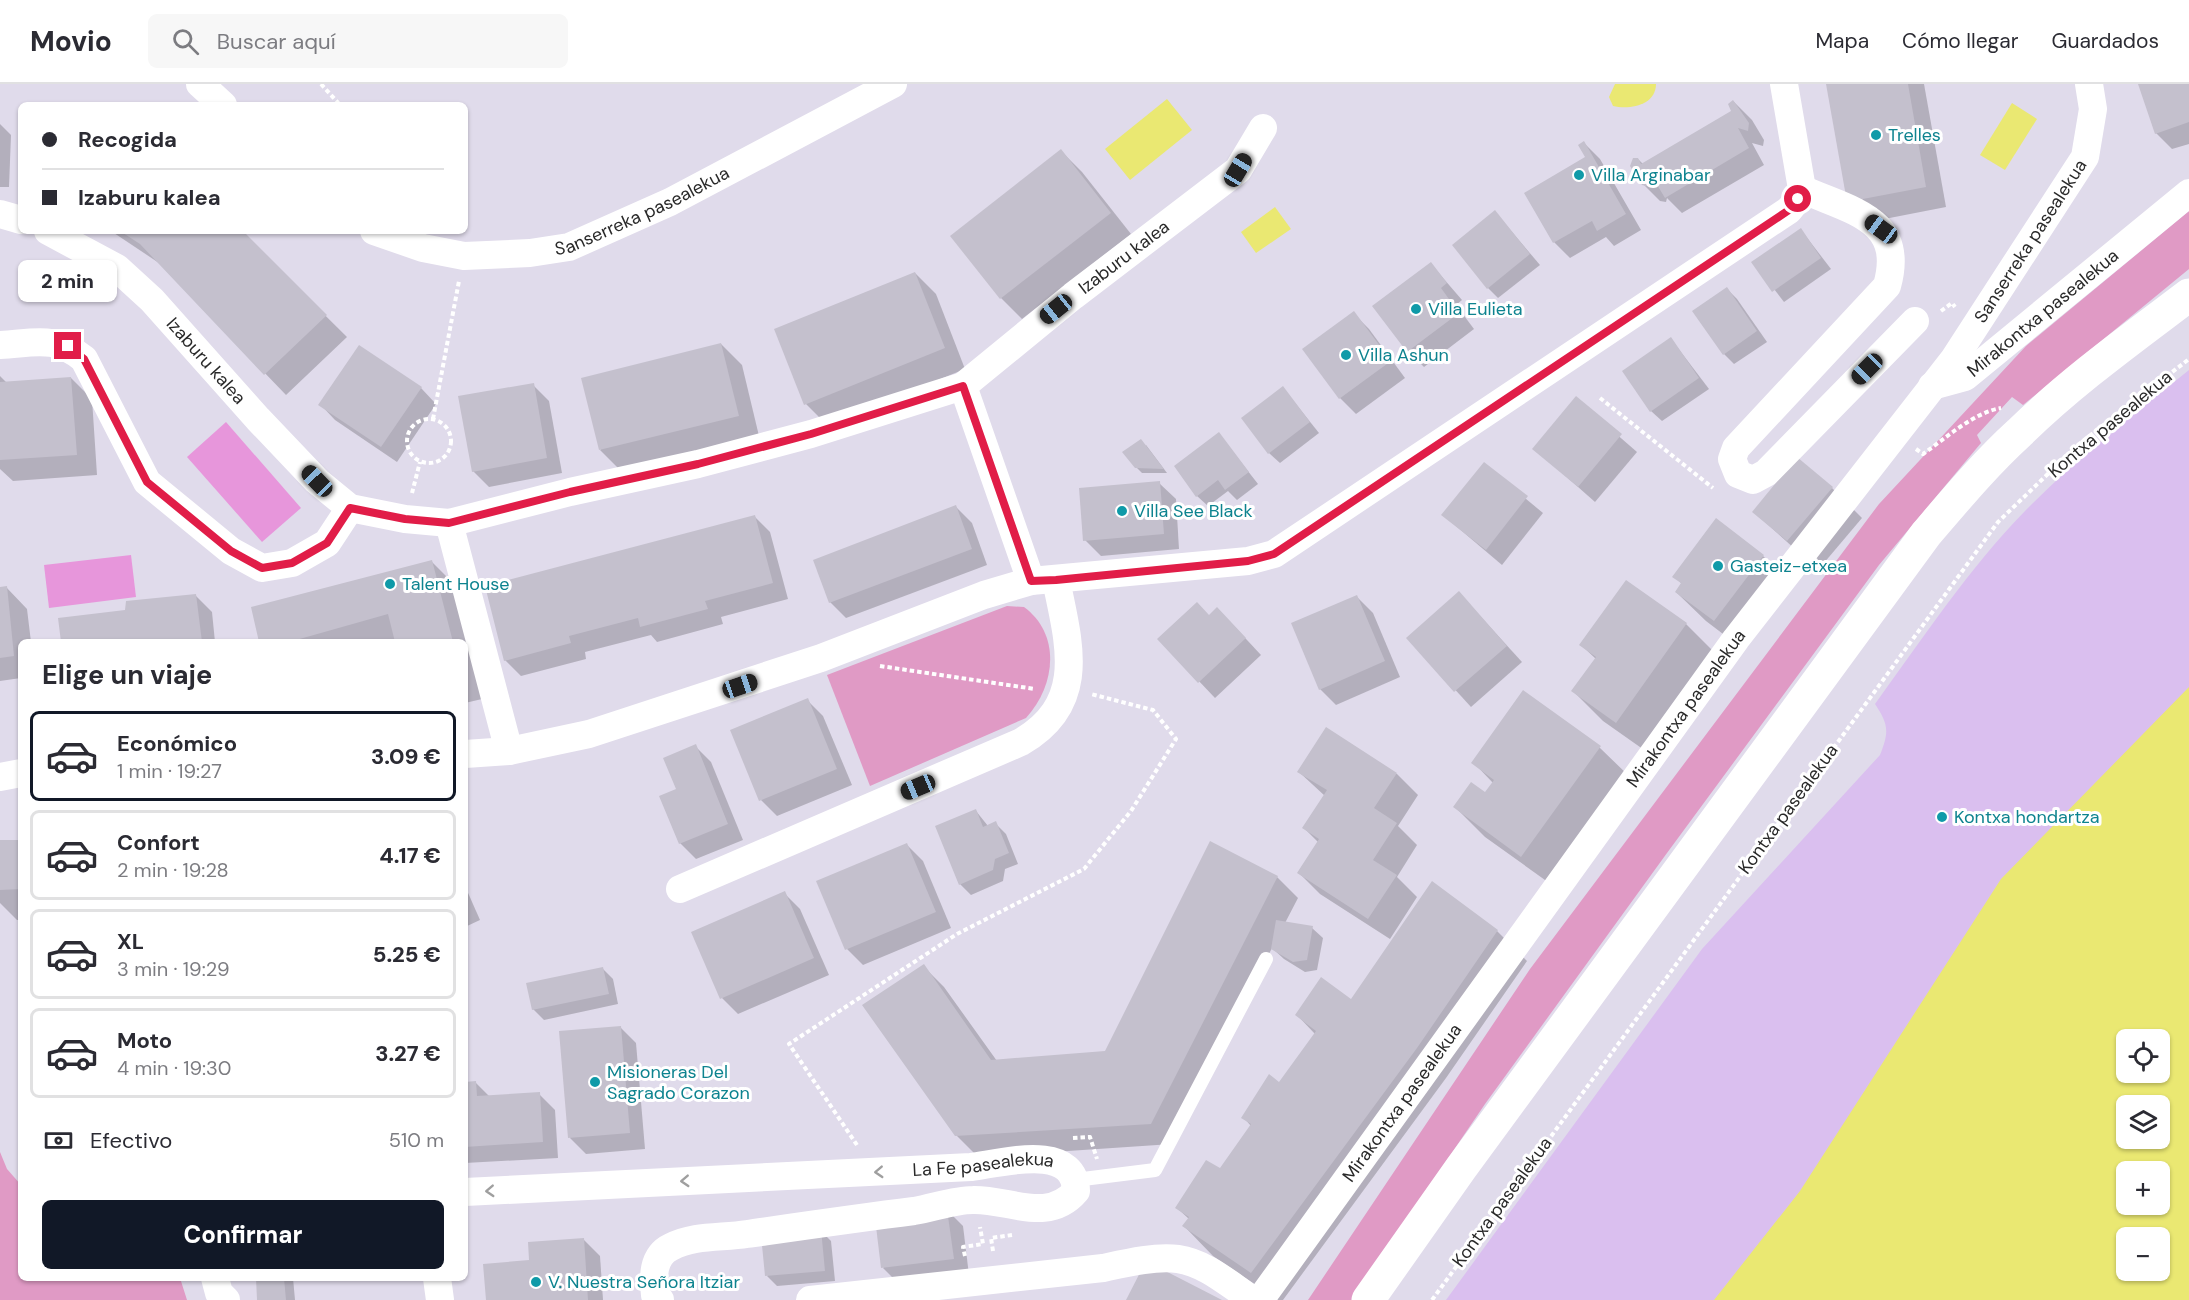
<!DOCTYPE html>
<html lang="es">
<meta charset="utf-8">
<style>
:root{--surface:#fff;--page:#f7f7f7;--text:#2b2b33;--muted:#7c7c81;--line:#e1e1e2;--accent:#111827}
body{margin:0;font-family:"DM Sans",sans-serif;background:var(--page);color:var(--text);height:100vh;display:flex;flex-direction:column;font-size:22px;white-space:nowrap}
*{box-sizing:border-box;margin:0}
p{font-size:20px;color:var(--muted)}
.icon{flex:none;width:33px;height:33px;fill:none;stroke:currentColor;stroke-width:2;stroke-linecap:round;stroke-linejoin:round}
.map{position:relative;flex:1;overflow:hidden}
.drawer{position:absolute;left:18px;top:555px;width:450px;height:642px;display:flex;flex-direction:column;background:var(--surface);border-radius:9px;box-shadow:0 2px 4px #0004}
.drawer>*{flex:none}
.top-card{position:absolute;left:18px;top:18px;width:450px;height:132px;border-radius:9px;box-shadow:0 2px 4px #0004;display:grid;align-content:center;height:132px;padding:0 24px;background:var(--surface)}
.controls{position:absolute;left:2116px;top:945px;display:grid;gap:12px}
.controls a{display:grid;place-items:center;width:54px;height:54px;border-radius:9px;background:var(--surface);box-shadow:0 2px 4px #0004;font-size:30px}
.end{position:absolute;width:27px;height:27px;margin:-14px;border:8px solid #e11d48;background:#fff;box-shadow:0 0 0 3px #fff}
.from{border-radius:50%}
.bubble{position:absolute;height:42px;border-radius:9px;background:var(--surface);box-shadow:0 2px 4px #0004;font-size:20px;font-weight:800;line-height:42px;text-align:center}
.car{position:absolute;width:18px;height:36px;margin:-18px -9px;border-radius:8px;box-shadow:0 0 4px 2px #0007;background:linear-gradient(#222 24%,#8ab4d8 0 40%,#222 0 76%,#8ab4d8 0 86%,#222 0)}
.top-card b{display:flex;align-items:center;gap:21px;height:57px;font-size:22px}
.top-card b+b{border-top:2px solid var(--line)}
.top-card i{width:15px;height:15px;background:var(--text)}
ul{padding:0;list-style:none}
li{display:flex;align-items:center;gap:18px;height:90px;margin:0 12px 9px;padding:0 12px;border:3px solid var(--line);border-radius:9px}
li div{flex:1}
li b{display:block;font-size:22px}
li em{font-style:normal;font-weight:800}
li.selected{border-color:var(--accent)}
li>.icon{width:54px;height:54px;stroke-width:1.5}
h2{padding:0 24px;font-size:27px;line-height:72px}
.pay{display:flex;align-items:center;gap:15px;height:66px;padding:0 24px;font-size:22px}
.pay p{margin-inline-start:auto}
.cta{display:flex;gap:12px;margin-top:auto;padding:12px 24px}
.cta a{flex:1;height:69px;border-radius:9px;background:var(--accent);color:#fff;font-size:24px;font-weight:800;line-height:69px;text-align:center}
header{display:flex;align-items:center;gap:36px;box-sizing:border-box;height:84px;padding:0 30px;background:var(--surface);border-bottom:2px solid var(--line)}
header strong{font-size:28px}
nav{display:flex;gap:33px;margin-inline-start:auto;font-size:21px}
.search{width:420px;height:54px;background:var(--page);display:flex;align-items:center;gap:15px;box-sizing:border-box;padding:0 21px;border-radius:9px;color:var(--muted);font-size:22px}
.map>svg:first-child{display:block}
.green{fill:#e09ac5}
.sand{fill:#dabfef}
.pitch{fill:#e796db}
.water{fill:#eae872;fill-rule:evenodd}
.shadow{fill:#0003}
.building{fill:#c4c0cd}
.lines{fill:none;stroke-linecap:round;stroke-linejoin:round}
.path{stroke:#fff;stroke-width:4;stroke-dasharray:4.5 3;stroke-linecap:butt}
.service{stroke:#fff;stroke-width:14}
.minor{stroke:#fff;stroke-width:28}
.secondary{stroke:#fff;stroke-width:33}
.oneway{stroke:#9f9f9f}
.route{stroke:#e11d48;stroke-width:8}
.culture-dot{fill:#0f9aa8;stroke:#fff;stroke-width:2}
.labels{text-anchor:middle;stroke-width:6;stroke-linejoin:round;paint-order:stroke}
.culture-label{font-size:18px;fill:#0d838f;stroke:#fff;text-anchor:start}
.street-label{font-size:18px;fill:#292929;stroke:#fff}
</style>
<header>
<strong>Movio</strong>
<div class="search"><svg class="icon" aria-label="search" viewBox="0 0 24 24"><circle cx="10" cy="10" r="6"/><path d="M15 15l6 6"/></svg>Buscar aquí</div>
<nav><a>Mapa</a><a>Cómo llegar</a><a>Guardados</a></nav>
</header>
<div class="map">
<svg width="2189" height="1216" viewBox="0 0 2189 1216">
<rect width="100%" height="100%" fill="#e0dbeb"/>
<!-- green -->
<g class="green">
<path d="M2189,127V185L2023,321L2012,313L1977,351L1981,359L1879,481L1667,769L1485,1020L1352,1216H1308L1530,885L1879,420L2026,262Z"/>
<path d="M1007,522L1024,523C1062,551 1055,603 1026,634L870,702L827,591Z"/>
<path d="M0,1068L7,1085L21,1101V1194H180L187,1216H0Z"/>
</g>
<!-- sand -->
<path class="sand" d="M2189,286V880L2127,956L1973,1216H1446L1702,865L1880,671C1889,648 1889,641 1875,620C1923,554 1969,484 2026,426C2075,376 2134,330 2189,286Z"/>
<!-- pitch -->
<g class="pitch">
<path d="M226,338L301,424L262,458L187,373Z"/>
<path d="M131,471L136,513L49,524L44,481Z"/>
</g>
<!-- water -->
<g class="water">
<path d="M1615,0H1656C1656,21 1630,26 1613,22L1609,13Z"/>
<path d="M1167,15L1192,46L1130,96L1105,65Z"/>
<path d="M2012,19L2037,35L2005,86L1980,71Z"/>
<path d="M1275,123L1291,145L1256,169L1241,148Z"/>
<path d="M2189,603V1216H1714L1800,1107L2001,795ZM2127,956H2160V988H2127ZM2127,1022H2160V1054H2127ZM2127,1088H2160V1120H2127ZM2127,1154H2160V1186H2127Z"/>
</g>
<!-- shadow -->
<g class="shadow">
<path d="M1828,0H1924L1946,123L1869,138Z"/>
<path d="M2139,0H2189V60L2172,65L2156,49Z"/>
<path d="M1734,18L1752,36L1764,56L1763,62L1752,59L1764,81L1682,129L1667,114L1666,118L1660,117L1643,100L1638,75L1643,80L1732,28Z"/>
<path d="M0,40L11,51L9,103H0Z"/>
<path d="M1584,59L1600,75L1641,146L1614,162L1606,153L1570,174L1554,158L1526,109L1587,74Z"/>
<path d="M1061,67L1082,88L1131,150L1022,235L1001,214L952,152Z"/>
<path d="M1495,128L1540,181L1498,214L1488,204Z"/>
<path d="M1801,146L1831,185L1784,218L1754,179Z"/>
<path d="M111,147H240L347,253L286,311L159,179Z"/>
<path d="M1431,180L1462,216L1456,221L1474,245L1424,283L1408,267L1374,222Z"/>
<path d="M915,189L936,210L965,285L827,341L806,320Z"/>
<path d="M1727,205L1737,215L1767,258L1734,280L1724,270Z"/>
<path d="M1353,229L1369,245L1405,294L1356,330L1340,314L1304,265Z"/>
<path d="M1671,255L1709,305L1662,337L1651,327Z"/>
<path d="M721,260L742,281L759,352L621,387L600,366Z"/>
<path d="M0,292L7,299L71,294L92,315L97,391L13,397L0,385Z"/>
<path d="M533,301L549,317L562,389L489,403L473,387Z"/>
<path d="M421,304L436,320L397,378L335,336L320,320Z"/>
<path d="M1283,304L1319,349L1280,379L1269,369Z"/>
<path d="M1576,315L1637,368L1595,418L1534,364Z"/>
<path d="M1219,350L1258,400L1237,416L1228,407L1208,422L1197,412Z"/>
<path d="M1146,361L1167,389H1142L1136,383Z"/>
<path d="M1484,380L1543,429L1502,481L1443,431Z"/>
<path d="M1159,399L1176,415L1179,465L1101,472L1085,456Z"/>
<path d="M1832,404L1862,434L1818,486L1754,428Z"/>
<path d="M956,423L972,439L987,481L846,534L830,518Z"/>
<path d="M754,432L770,448L788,515L721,533L723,540L657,558L651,551L585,568L586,575L521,592L505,576Z"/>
<path d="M1763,472L1793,502L1744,566L1706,537L1676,508L1682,500L1674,492Z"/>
<path d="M432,478L453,499L482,615L465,619V558H397L396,555L384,558H261Z"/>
<path d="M1626,498L1686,540L1716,570L1647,668L1603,637L1573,607L1596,575L1581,561Z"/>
<path d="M6,503L27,525L31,558H21V594L0,597V504Z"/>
<path d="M1459,509L1522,578L1471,623L1408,554Z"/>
<path d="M196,512L212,528L215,558H62L127,527Z"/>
<path d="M1357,513L1373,529L1400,593L1336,621L1320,605Z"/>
<path d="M1233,541L1261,571L1215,614L1159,555Z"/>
<path d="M1523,608L1600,664L1630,693L1552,801L1485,753L1455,723L1485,710L1493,699L1473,678Z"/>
<path d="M807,616L823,632L852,701L777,732L761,716Z"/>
<path d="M695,662L711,678L743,756L696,775L680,759Z"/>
<path d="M1299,688L1397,690L1418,711L1398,742L1417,761L1397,793L1417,813L1390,855L1320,810L1299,789L1319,759L1304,744L1325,712Z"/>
<path d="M976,727L988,742L995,739L1006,750L1018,780L1005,785L1003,797L971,811L960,800Z"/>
<path d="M21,757V836H17L0,819V758Z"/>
<path d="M907,761L923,777L951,844L863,881L847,865Z"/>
<path d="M1277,793L1298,814L1285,839L1312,844L1323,854L1317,886L1305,888L1284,875L1272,864L1172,1060L978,1073L956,1051L923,882L944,903L997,977L1106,969Z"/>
<path d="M465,802L480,836L465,843Z"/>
<path d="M784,809L800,825L829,891L738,930L722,914Z"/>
<path d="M1497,847L1527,877L1446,994L1283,1216H1278L1213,1172L1184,1142L1189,1135L1177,1124L1220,1086L1251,1042L1243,1033L1279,1000L1315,950L1297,931L1351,917Z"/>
<path d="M603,885L613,895L618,920L544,936L533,925Z"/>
<path d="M620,943L636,959L645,1065L586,1070L570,1054Z"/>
<path d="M475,998L490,1013L539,1010L555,1026L558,1074L465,1079V999Z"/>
<path d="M947,1126L963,1142L969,1191L899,1200L883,1184Z"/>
<path d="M821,1147L831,1157L835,1197L777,1202L767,1192Z"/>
<path d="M583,1155L600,1172L603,1216H487L530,1178Z"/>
<path d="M257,1194H293L295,1216H259Z"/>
</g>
<!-- building -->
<g class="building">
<path d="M1826,0H1908L1926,103L1847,118Z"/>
<path d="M2138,0H2189V38L2155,50Z"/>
<path d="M1733,16L1749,39L1748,47L1738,44L1749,64L1665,114L1653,94L1650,103L1642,101L1630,82L1633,74H1638L1641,80L1731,27L1728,20Z"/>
<path d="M1584,57L1626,130L1597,147L1592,137L1553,159L1524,109L1585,73L1578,61Z"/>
<path d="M1061,65L1111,129L1000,215L950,152Z"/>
<path d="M1495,126L1530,170L1487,205L1452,161Z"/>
<path d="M1801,144L1821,174L1772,208L1751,178Z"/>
<path d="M120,147H243L327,231L264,291L140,160Z"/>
<path d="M1431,178L1447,199L1441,204L1459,229L1407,268L1372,222Z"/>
<path d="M915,188L945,264L804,321L774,245Z"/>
<path d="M1727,203L1757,247L1723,271L1692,227Z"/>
<path d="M1354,227L1391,277L1339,315L1302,265Z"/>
<path d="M1671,253L1699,294L1650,328L1622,287Z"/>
<path d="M721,259L739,332L599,366L581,294Z"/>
<path d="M359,261L422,303L381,363L318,321Z"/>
<path d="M71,293L77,371L0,376V298Z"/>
<path d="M534,299L547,374L472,388L458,312Z"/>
<path d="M1283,302L1310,338L1268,370L1241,334Z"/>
<path d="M1576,312L1622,350L1578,403L1532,365Z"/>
<path d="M1219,348L1249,388L1225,406L1218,396L1196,413L1174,382Z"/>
<path d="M1141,355L1164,385L1135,384L1122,368Z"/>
<path d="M1797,373L1833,403L1787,457L1752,428Z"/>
<path d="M1484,378L1528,412L1486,466L1441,431Z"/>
<path d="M1160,397L1164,450L1083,457L1079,404Z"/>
<path d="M956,421L972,465L829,519L813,476Z"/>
<path d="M755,431L773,499L705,517L708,525L640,543L638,534L569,552L571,559L504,577L485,502Z"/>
<path d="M1716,434L1764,471L1714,537L1675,508L1681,499L1672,493Z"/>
<path d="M432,476L453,558H395L388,530L289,558H259L251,523Z"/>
<path d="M1626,496L1687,539L1616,639L1571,607L1596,573L1579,561Z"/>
<path d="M7,502L14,572L0,574V503Z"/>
<path d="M1459,507L1507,562L1454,608L1406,554Z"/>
<path d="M196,510L202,558H61L58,534L125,526L126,517Z"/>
<path d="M1357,511L1385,577L1319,606L1291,539Z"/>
<path d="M1197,518L1209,531L1217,523L1246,554L1198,599L1157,555Z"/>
<path d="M1523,606L1601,662L1521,773L1453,723L1471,698L1485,708L1494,696L1471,679Z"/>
<path d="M808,614L837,685L759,717L730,646Z"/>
<path d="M1326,643L1397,689L1374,724L1397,739L1373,776L1397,791L1368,835L1297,789L1319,755L1302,744L1327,706L1297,688Z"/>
<path d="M696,660L728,740L679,760L659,712L676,705L663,674Z"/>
<path d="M976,725L983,743L996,737L1009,769L995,775L993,786L959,801L935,742Z"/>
<path d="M0,756H21V805L0,806Z"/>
<path d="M1210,757L1278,792L1151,1040L955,1052L862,921L924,880L991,976L1105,967Z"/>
<path d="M907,759L936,828L845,866L816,797Z"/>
<path d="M1432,797L1498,846L1417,964L1251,1189L1182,1142L1189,1133L1175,1124L1206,1076L1220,1084L1251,1040L1241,1034L1269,990L1279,998L1316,947L1295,931L1321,893L1351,915Z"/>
<path d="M785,807L814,874L720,915L691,848Z"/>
<path d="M1276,836L1313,842L1307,876L1293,878L1271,865Z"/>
<path d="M603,883L609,910L532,926L526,899Z"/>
<path d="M621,942L630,1049L568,1054L559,947Z"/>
<path d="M476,997L477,1012L540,1008L543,1058L465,1063V998Z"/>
<path d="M947,1125L954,1175L881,1184L875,1134Z"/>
<path d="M821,1145L825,1187L765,1192L761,1151Z"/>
<path d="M584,1154L588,1216H486L483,1180L529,1176L528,1158Z"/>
<path d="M1146,1177L1222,1216H1126Z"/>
<path d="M256,1194H284L286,1216H257Z"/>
</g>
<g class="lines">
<!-- path -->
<g class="path">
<path d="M321,0L340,21"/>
<path d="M1941,227L1952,219L1955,223"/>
<path d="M1600,314L1713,404"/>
<circle cx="429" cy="357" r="22"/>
<path d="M433,335L459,197"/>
<path d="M1916,365L1923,370C1946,354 1973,329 2001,324"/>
<path d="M412,409L420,378"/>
<path d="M880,582L1035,605"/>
<path d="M1073,1054L1090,1053L1097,1075"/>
<path d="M857,1061L789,960L957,850L1084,785L1131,727L1176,655L1153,626L1091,610"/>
<path d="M993,1167L991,1154L1012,1151"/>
<path d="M965,1172L963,1163L983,1160L980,1143"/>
<path d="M1432,1216L1998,438L2079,360L2189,275"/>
</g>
<!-- service -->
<path class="service" d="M1075,1096L1155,1086L1266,875"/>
<!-- minor -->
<g class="minor">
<path d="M200,0L223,21"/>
<path d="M1802,105C1850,127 1906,134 1887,202L1736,364L1732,375L1738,390L1753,396L1766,389L1915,237"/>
<path d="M0,130L21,136"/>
<path id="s1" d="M48,147L117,184L152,216L258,335L317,397L350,424L405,435L449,439L570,408L698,380L811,350L963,302L1073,212L1238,86L1263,44"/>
<path id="s2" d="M374,147L423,164L464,172L530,169L569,163L670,118L893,0"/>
<path d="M0,261C36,259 54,251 84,275L147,398L231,467L262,484L292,479L327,459L350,424"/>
<path d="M963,302L1031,497"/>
<path id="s3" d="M1932,302L1965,293L2189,109"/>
<path d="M449,439L509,667"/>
<path d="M465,670L509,667L589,650L821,574L984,511L1031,497L1248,477L1274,470L1789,126L1798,115L1802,105L1784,0"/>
<path d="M0,693L21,689"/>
<path d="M680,805L1021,658C1088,619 1069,560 1056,496"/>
<path id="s4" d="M465,1108L971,1083C1002,1079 1075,1058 1076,1107C1048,1140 1009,1115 973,1116C954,1116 933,1124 914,1127C858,1134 803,1142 747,1150C721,1154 694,1151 671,1163C652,1172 653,1194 655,1211L660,1216"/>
<path d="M215,1194L219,1209L226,1216"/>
<path d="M437,1194L440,1216"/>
<path d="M810,1216L1103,1184C1126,1179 1155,1172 1178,1175C1206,1179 1230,1201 1253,1216"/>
<path id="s5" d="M1260,1216L1736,555L1954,275L2085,73L2093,25L2089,0"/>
</g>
<!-- secondary -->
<path class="secondary" d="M1368,1216L1461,1084L1926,450C1956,415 1985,380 2019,349C2071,298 2131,255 2189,211"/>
</g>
<!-- one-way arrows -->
<defs><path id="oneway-chevron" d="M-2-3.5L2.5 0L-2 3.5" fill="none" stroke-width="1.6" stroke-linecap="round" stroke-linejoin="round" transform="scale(1.5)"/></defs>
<g class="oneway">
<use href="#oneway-chevron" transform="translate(879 1088) rotate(177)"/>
<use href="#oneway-chevron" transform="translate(685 1097) rotate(177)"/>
<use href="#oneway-chevron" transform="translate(490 1107) rotate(177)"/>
</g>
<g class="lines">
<!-- route -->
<path class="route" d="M68,262L84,275L147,398L231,467L262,484L292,479L327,459L350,424L405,435L449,439L570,408L698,380L811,350L963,302L1031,497L1056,496L1248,477L1274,470L1789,126L1798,115"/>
</g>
<!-- markers -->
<g class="culture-dot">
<circle cx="1876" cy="51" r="6"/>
<circle cx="1579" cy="91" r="6"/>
<circle cx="1416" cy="225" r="6"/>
<circle cx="1346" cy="271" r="6"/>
<circle cx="1122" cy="427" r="6"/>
<circle cx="1718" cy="482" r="6"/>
<circle cx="390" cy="500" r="6"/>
<circle cx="1942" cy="733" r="6"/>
<circle cx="595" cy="998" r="6"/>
<circle cx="536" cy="1198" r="6"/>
</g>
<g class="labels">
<!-- culture labels -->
<g class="culture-label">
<text x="1888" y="57">Trelles</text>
<text x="1591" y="97">Villa Arginabar</text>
<text x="1428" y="231">Villa Eulieta</text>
<text x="1358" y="277">Villa Ashun</text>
<text x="1134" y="433">Villa See Black</text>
<text x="1730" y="488">Gasteiz-etxea</text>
<text x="402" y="506">Talent House</text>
<text x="1954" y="739">Kontxa hondartza</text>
<text x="607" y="994">Misioneras Del<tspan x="607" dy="21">Sagrado Corazon</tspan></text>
<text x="548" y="1204">V. Nuestra Señora Itziar</text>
</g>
<!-- street labels -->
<g class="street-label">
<text dy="6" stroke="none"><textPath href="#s2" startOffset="280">Sanserreka pasealekua</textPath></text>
<text dy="6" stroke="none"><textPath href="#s5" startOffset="1310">Sanserreka pasealekua</textPath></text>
<text dy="6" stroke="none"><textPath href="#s1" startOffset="1252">Izaburu kalea</textPath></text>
<text dy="6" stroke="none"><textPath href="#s3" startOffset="135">Mirakontxa pasealekua</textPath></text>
<text dy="6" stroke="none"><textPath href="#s1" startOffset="207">Izaburu kalea</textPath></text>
<text transform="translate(2110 340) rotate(-40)" y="6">Kontxa pasealekua</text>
<text dy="6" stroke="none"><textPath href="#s5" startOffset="729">Mirakontxa pasealekua</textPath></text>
<text transform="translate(1788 725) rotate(-54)" y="6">Kontxa pasealekua</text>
<text dy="6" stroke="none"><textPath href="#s5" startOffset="243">Mirakontxa pasealekua</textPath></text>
<text dy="6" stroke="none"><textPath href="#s4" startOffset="519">La Fe pasealekua</textPath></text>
<text transform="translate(1502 1118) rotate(-54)" y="6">Kontxa pasealekua</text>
</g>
</g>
</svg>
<div class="controls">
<a><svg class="icon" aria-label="locate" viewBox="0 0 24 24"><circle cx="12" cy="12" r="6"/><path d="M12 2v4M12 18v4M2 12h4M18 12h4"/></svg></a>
<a><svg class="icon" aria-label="layers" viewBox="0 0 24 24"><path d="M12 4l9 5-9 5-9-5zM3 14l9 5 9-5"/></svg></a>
<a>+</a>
<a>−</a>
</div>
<i class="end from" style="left:1798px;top:115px"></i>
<i class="end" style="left:68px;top:262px"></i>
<div class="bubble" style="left:18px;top:176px;width:99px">2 min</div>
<i class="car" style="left:1238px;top:86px;rotate:31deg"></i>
<i class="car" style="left:1881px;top:145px;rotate:306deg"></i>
<i class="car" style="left:1056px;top:225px;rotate:231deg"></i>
<i class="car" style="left:1867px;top:285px;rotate:225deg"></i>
<i class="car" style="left:317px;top:397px;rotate:316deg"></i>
<i class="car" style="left:740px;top:602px;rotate:71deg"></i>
<i class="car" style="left:918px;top:703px;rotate:247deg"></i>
<div class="top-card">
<b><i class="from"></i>Recogida</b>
<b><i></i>Izaburu kalea</b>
</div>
<section class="drawer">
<h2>Elige un viaje</h2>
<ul>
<li class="selected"><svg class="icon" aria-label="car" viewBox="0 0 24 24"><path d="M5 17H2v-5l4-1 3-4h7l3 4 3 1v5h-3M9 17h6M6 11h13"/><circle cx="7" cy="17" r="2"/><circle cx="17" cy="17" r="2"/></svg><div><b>Económico</b><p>1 min · 19:27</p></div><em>3.09 €</em></li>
<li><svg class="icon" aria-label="car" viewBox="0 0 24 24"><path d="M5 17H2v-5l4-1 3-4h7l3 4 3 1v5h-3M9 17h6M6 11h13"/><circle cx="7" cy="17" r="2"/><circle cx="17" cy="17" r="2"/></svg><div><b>Confort</b><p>2 min · 19:28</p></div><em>4.17 €</em></li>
<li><svg class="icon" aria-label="car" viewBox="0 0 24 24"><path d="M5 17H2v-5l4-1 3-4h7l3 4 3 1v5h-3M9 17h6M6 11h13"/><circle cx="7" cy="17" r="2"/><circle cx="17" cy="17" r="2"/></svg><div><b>XL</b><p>3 min · 19:29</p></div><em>5.25 €</em></li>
<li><svg class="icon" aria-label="car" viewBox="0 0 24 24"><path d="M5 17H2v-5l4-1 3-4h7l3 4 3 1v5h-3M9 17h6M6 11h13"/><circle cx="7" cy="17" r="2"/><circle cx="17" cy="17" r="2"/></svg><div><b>Moto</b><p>4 min · 19:30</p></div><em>3.27 €</em></li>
</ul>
<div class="pay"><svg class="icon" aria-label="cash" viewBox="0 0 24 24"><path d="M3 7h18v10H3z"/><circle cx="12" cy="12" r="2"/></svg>Efectivo<p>510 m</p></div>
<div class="cta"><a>Confirmar</a></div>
</section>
</div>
